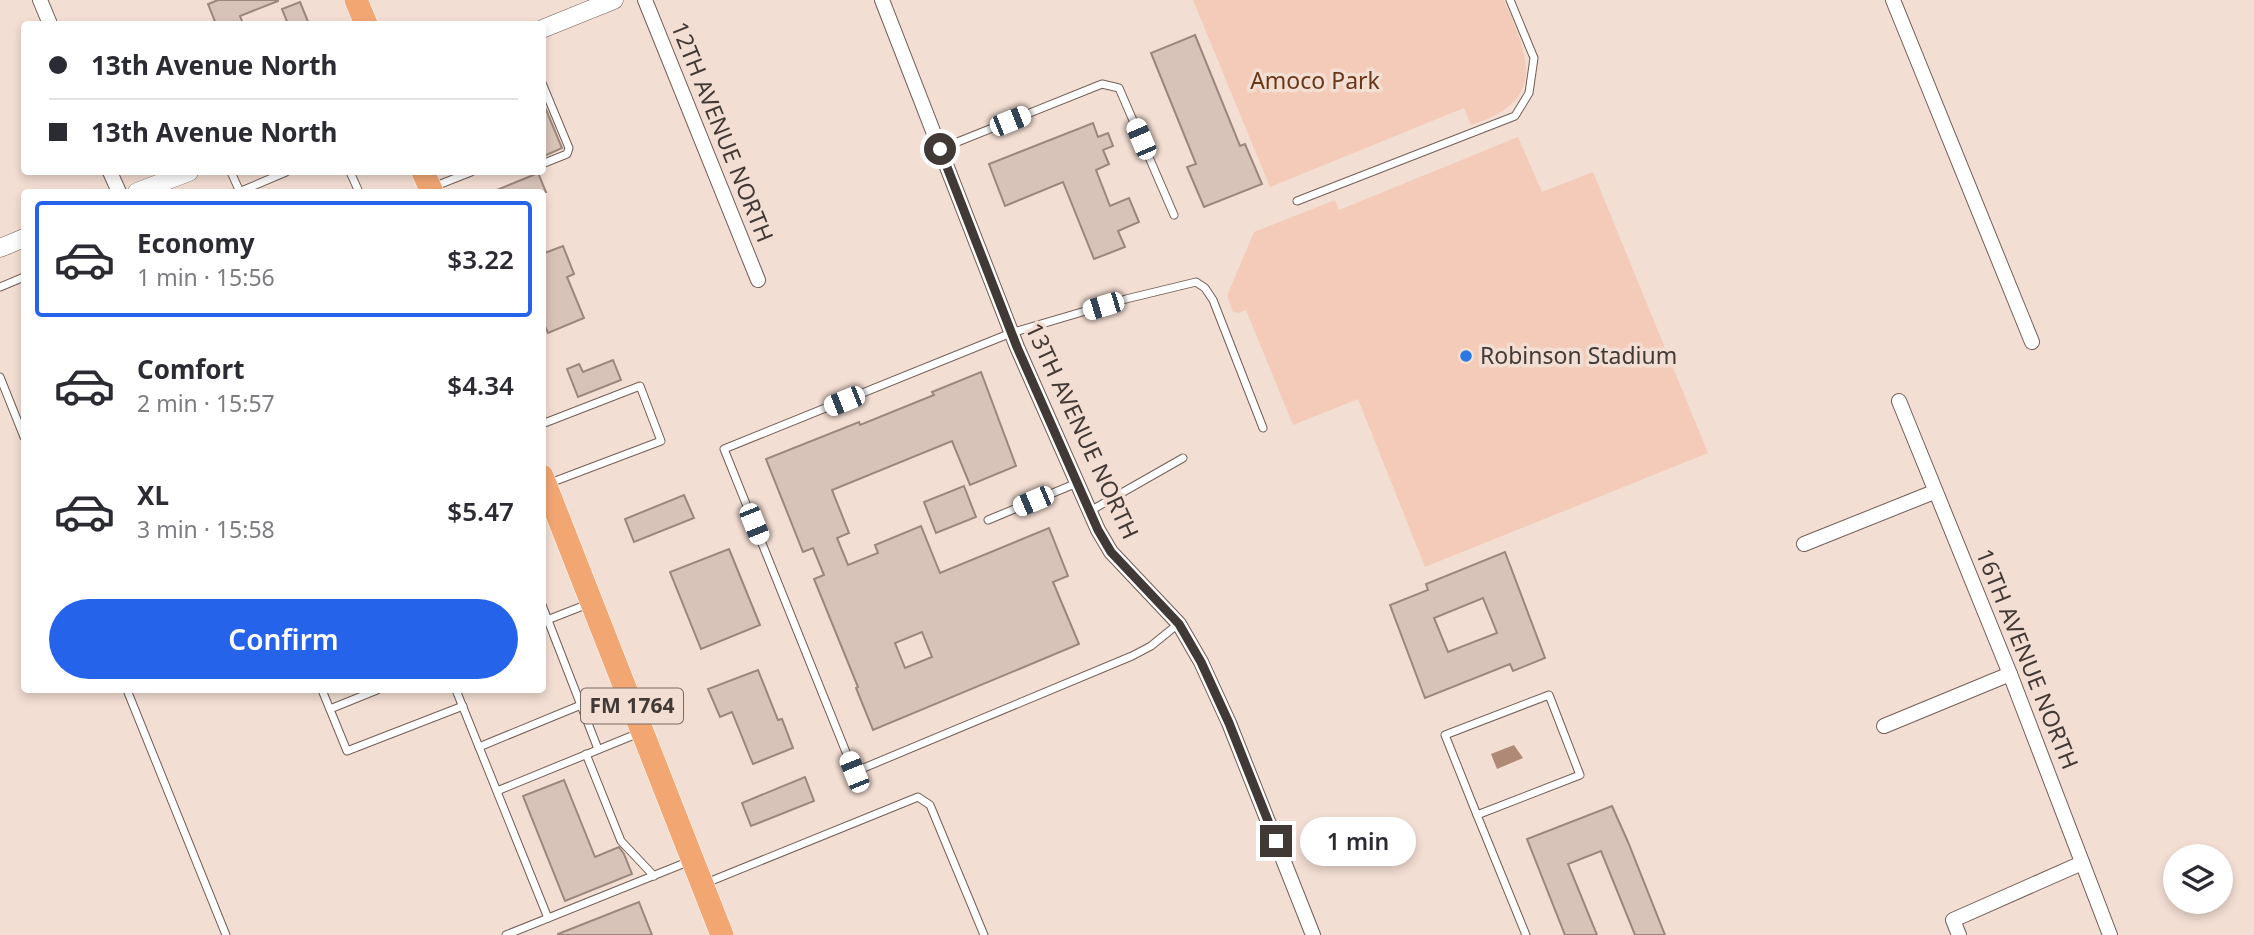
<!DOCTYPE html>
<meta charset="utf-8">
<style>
:root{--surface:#fff;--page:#f7f7f7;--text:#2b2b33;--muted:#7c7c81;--line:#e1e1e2;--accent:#2563eb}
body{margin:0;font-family:"Noto Sans",sans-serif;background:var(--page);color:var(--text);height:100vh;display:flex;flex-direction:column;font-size:26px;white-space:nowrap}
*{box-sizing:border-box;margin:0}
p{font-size:23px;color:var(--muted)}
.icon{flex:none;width:38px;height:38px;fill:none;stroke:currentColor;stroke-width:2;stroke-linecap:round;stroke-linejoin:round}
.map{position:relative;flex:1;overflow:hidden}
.panel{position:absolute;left:21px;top:189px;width:525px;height:504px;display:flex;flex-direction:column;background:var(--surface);border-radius:7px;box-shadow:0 4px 10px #0003}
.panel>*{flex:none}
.hud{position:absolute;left:21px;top:21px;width:525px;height:154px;border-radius:7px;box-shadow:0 4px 10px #0003;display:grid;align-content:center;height:154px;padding:0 28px;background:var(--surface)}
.fabs{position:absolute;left:2163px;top:844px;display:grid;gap:14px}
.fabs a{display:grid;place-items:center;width:70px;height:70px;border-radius:50%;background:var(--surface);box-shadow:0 4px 10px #0003;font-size:35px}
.end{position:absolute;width:32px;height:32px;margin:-16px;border:9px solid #413935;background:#fff;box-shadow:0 0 0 4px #fff}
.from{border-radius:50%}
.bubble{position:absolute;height:49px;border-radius:24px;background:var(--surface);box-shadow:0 4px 10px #0003;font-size:23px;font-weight:600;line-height:49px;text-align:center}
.car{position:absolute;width:21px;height:42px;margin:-21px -10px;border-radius:9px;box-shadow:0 0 5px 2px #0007;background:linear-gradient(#fff 24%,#345 0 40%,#fff 0 76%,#345 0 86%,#fff 0)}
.hud b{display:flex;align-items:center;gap:24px;height:66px;font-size:26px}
.hud b+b{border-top:2px solid var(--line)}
.hud i{width:18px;height:18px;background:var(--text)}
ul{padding:12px 0 0;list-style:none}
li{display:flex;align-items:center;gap:21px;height:116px;margin:0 14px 10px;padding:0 14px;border:4px solid transparent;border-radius:7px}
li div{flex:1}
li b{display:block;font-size:26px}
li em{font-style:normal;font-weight:600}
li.active{border-color:var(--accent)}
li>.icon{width:63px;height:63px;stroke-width:1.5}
.primary-button{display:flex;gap:14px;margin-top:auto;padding:14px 28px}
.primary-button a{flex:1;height:80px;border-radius:42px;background:var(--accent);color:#fff;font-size:28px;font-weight:600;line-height:80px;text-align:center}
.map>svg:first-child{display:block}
.green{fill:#f3cbb8}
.water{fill:#b08976}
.building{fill:#d8c3b8;stroke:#9b877d;stroke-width:2;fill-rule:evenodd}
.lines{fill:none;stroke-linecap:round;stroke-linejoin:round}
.service-casing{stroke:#725f56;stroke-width:9}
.minor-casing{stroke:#725f56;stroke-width:16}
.tertiary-casing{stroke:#725f56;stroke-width:19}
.primary-casing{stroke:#fff;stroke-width:24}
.service{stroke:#fff;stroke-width:7}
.minor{stroke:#fff;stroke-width:14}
.tertiary{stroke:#fff;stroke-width:18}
.primary{stroke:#f2a773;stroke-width:23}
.route{stroke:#413935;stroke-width:9}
.poi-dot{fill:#2a78e3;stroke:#f3ded3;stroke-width:2.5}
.labels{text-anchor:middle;stroke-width:7;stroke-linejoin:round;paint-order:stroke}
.shield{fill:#f3ded3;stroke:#766a64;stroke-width:2}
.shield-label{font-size:21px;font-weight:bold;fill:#413935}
.park-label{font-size:23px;fill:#6a3618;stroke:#f3ded3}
.street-label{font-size:23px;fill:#413935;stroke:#f3ded3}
.poi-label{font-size:23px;fill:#413935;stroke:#f3ded3;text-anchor:start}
</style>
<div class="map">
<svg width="2254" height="935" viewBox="0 0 2254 935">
<rect width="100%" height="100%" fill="#f3ded3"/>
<!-- green -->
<g class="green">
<path d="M1193,0H1504C1529,58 1548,100 1471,125L1464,108L1270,187Z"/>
<path d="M1518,137L1542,192L1593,172L1708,453L1425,567L1358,399L1293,425L1246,310L1238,313L1233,312L1227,296L1254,232L1335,200L1339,210Z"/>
</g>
<!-- water -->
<path class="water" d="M1514,745L1523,758L1497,769L1491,754Z"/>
<!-- building -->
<g class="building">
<path d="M218,0H278V1L240,16L243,24H216L208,4Z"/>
<path d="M300,2L309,24H288L282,9Z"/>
<path d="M1195,35L1240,146L1245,144L1262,184L1204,207L1187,167L1196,164L1151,53Z"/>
<path d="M542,100L562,148L542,157Z"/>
<path d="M1093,123L1098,137L1108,133L1113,146L1103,150L1109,164L1096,170L1110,206L1129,198L1139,222L1118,231L1125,247L1094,259L1063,182L1005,206L989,164Z"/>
<path d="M538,173L546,192H492Z"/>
<path d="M563,246L574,274L567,277L584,318L548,333L542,320V254Z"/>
<path d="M613,360L621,380L578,397L567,369L579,364L583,372Z"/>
<path d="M981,372L1016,466L970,485L952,441L832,490L849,533L837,538L848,565L878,553L875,545L921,526L940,573L1049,528L1068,576L1053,582L1079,644L873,730L856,688L858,687L814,579L824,575L813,548L803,552L766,459L859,422L860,425L934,395L932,392ZM922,632L932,657L905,668L895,643Z"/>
<path d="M964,486L976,517L936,533L924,502Z"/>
<path d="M684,495L694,518L634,542L625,519Z"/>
<path d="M729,549L760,625L701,649L670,572Z"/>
<path d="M1505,552L1545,658L1513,671L1510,664L1425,698L1390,605L1428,590L1426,584ZM1483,598L1497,633L1448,652L1434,618Z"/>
<path d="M758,670L778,720L782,719L793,748L753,764L732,712L720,717L708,689Z"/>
<path d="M805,777L814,801L751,826L742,803Z"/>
<path d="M564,780L595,857L619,847L624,854L632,874L565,901L523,796Z"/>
<path d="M1612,806L1628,842L1665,935H1635L1601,851L1568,864L1597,935H1565L1527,839Z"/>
<path d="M639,902L652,935H558V934Z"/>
</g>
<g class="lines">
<defs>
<g id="service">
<path d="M542,83L569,148L567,154L542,164"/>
<path d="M940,149L1102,84L1119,88L1174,215"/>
<path d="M231,172L240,192"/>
<path d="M350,172L359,192"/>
<path d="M433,187L471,172"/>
<path d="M239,192L286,172"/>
<path d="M1297,201L1515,116L1529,93L1534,58L1510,0"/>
<path d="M0,287L24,277"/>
<path d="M0,377L24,437"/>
<path d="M542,424L640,386L661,441L550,483"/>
<path d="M1090,511L1183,458"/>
<path d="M988,520L1077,483"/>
<path d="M542,605L598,749"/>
<path d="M542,622L588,604"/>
<path d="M1178,624L1151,646L1132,656L854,772L724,449L1011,333L1126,299L1196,282L1205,288L1213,300L1263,428"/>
<path d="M127,690L226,935"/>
<path d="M322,690L347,751L463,706"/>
<path d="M456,690L548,918"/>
<path d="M1549,695L1580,775L1477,815L1445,735Z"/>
<path d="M330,709L377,690"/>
<path d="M479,747L581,705"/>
<path d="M586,754L621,841L654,876"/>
<path d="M497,791L639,733"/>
<path d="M1477,815L1526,935"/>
<path d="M706,883L918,797L930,805L984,935"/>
<path d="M506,935L690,861"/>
</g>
<g id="minor">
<path d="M40,0L50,24"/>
<path d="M645,0L758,280"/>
<path d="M882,0L1017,347L1098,530L1111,552L1179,624L1201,662L1229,723L1313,935"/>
<path d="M1893,0L2032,342"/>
<path d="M110,172L119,192"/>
<path d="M1899,401L2010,674L2110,935"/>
<path d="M1804,544L1934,492"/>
<path d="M1884,726L2010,674"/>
<path d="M1959,935L1953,920L2082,863"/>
</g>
<g id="tertiary">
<path d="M542,29L614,0"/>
<path d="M137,192L189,172"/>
<path d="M0,248L24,238"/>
</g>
<g id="primary">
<path d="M356,0L366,24"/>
<path d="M423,172L432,192"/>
<path d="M542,476L722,935"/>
</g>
</defs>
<!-- service casing -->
<use href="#service" class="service-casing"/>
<!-- minor casing -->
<use href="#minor" class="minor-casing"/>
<!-- tertiary casing -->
<use href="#tertiary" class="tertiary-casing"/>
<!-- primary casing -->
<use href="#primary" class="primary-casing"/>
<!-- service -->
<use href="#service" class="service"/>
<!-- minor -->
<use href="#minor" class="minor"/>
<!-- tertiary -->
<use href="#tertiary" class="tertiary"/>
<!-- primary -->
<use href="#primary" class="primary"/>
</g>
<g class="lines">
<!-- route -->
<path class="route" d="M940,149L1017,347L1098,530L1111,552L1179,624L1201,662L1229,723L1276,841"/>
</g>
<!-- markers -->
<circle class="poi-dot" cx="1466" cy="356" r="7"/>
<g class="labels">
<!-- shield labels -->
<rect class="shield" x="581" y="688.5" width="102" height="35" rx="5"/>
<g class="shield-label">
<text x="632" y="713">FM 1764</text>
</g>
<!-- park labels -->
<g class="park-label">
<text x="1315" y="89">Amoco Park</text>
</g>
<!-- street labels -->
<g class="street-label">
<text transform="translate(722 132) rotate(68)" y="8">12TH AVENUE NORTH</text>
<text transform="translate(1082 431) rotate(65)" y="8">13TH AVENUE NORTH</text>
<text transform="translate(2027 659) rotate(68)" y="8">16TH AVENUE NORTH</text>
</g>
<!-- poi labels -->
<g class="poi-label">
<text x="1480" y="364">Robinson Stadium</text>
</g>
</g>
</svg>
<div class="fabs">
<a><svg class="icon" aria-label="layers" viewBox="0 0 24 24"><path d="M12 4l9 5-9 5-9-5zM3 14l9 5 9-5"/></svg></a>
</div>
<i class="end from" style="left:940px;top:149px"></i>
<i class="end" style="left:1276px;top:841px"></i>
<div class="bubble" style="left:1300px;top:817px;width:116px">1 min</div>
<i class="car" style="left:1010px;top:121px;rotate:68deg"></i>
<i class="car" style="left:1141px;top:139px;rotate:337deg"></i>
<i class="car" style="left:1103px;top:306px;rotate:253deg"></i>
<i class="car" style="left:844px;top:401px;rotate:248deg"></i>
<i class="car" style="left:1033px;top:501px;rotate:247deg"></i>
<i class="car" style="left:754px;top:524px;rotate:158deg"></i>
<i class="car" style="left:854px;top:772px;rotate:338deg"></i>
<div class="hud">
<b><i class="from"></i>13th Avenue North</b>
<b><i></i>13th Avenue North</b>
</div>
<section class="panel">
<ul>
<li class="active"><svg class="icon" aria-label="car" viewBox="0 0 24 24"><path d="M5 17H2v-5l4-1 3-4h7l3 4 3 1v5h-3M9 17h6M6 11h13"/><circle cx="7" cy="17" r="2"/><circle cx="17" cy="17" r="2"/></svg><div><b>Economy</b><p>1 min · 15:56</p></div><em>$3.22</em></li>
<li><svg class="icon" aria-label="car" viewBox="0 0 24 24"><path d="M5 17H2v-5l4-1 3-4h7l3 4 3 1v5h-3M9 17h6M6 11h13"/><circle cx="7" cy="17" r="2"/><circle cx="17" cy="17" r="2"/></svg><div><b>Comfort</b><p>2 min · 15:57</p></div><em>$4.34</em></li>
<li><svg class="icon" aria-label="car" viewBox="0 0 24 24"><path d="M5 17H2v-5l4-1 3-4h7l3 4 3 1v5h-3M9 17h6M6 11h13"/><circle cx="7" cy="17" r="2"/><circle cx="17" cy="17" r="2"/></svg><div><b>XL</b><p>3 min · 15:58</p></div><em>$5.47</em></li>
</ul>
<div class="primary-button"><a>Confirm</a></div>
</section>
</div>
